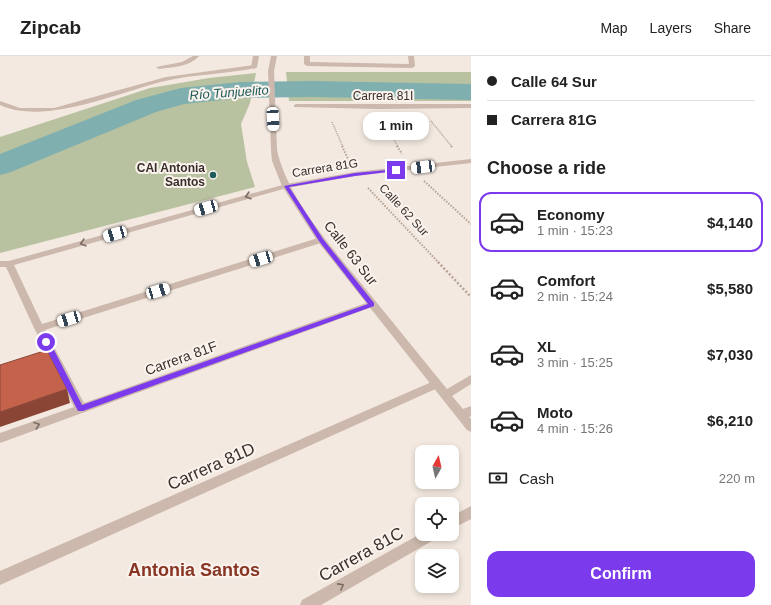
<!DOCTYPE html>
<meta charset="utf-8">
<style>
:root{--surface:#fff;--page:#f2f2f2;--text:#222;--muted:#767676;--line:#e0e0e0;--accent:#7c3aed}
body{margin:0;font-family:Helvetica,sans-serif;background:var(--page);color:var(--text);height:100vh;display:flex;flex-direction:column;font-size:15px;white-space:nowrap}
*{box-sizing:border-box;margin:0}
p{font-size:13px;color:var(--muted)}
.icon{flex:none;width:22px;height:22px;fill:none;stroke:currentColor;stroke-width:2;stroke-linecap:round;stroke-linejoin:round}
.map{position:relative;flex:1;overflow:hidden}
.panel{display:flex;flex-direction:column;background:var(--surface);width:300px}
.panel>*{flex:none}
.top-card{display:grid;align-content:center;height:88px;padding:0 16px;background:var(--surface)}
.needle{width:26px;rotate:8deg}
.buttons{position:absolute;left:415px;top:389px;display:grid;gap:8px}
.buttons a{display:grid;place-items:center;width:44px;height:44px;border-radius:8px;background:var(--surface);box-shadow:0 2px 6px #0003;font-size:20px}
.end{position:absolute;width:18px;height:18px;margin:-9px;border:5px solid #7c3aed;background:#fff;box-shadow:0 0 0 2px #fff}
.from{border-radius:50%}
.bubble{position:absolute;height:28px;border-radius:12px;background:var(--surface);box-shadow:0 2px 6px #0003;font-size:13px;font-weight:700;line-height:28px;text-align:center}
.car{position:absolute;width:12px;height:24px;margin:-12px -6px;border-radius:5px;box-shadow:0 0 3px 1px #0007;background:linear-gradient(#fff 24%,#345 0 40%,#fff 0 76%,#345 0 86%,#fff 0)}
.top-card b{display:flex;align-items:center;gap:14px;height:38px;font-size:15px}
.top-card b+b{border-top:1px solid var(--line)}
.top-card i{width:10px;height:10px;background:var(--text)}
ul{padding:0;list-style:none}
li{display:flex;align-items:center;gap:12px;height:60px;margin:0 8px 6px;padding:0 8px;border:2px solid transparent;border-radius:12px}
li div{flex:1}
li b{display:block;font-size:15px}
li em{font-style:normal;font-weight:700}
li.current{border-color:var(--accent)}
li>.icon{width:36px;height:36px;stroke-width:1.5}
h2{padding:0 16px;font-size:18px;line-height:48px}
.pay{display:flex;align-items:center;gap:10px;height:44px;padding:0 16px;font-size:15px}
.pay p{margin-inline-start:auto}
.action{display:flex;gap:8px;margin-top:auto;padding:8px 16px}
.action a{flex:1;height:46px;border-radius:12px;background:var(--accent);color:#fff;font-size:16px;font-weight:700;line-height:46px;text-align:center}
header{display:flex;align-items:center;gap:24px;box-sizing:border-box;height:56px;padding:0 20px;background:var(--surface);border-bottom:1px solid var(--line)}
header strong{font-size:19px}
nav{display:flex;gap:22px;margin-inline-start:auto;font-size:14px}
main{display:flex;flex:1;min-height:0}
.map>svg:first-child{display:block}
.green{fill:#b9c2a0}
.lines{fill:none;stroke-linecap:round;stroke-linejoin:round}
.river{fill:#7fb0af;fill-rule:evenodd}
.path-far2{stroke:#b7a296;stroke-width:1.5;stroke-dasharray:1 1;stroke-linecap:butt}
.path-far1{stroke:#b7a296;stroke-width:2;stroke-dasharray:1.5 1.5;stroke-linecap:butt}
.path{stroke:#b7a296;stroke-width:2.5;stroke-dasharray:2 2;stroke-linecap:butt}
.service{fill:#ccb8ac;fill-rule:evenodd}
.minor{fill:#ccb8ac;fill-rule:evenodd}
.tertiary{fill:#ccb8ac;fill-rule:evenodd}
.shaded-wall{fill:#8a4535}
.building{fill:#c5624c;stroke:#8a4535}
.oneway{stroke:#7c6c65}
.route{fill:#7c3aed}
.poi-dot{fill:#205b5b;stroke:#faf3ed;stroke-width:1.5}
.labels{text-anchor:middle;stroke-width:4;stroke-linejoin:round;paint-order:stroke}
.far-street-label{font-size:12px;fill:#3a2e2b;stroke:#faf3ed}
.far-poi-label{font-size:12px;font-weight:bold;fill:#3a2e2b;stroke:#faf3ed;text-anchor:end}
.far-water-label{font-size:13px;font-style:italic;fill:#205b5b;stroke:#faf3ed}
.street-label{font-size:14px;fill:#3a2e2b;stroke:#faf3ed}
.near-street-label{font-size:17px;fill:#3a2e2b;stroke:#faf3ed}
.near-neighbourhood-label{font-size:18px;font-weight:bold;fill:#883524;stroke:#faf3ed}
</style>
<header>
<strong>Zipcab</strong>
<nav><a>Map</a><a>Layers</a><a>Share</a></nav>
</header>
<main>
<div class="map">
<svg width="471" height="549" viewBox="0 0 471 549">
<rect width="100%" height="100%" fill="#f3e9e0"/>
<!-- green -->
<g class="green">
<path d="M286,16H471V45H289Z"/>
<path d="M256,17L250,47L241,68L247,106L255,131L0,197V81L150,32L209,22Z"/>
</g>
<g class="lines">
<!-- river -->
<path class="river" d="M312,25L471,28V44L312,41L240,42L184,48L156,56L11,116L0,119V98L136,44L181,32L240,26Z"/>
<!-- path-far2 -->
<g class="path-far2">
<path d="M431,65L452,91"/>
<path d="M332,66L343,91"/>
<path d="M385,66L398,91"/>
</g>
<!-- path-far1 -->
<g class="path-far1">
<path d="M342,90L349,105"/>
<path d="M397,90L402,98"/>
<path d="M451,90L452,91"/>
<path d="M424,125L471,168"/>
<path d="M368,132L439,207"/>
</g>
<!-- path -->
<path class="path" d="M438,206L471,241"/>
<!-- service -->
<g class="service">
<path d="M193,0H199C189,11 173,11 159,13L156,11L182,6Z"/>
<path d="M254,9L257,11L256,12C226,18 195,18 165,25C118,36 46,70 0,49V45L20,52H54L166,21Z"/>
</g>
<!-- minor -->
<g class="minor">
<path d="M253,0H259L257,11L254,13L251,11Z"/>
<path d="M304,0H310V6L409,8L408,0H414L415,10L412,12L307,10L304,8Z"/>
<path d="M296,48H471V52L377,53L294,51V49Z"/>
<path d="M471,103V107L355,120L287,132L14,209L42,268L318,182L321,181L325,184L324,186L45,274L84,347L369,246L372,245L377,248L375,250L0,387V377L74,351L34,272L6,211H0V205H9L286,128L355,116Z"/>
<path d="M436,324L440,325L441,328L440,331L0,529V515Z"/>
<path d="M471,450V463L452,473V460Z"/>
<path d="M422,477V478H439L437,482L321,549H300L302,544Z"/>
</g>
<!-- tertiary -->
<path class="tertiary" d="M271,0H277L274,15L277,94C287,142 334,194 364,231C392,265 419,299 447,333L471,319V328L452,340L463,353L471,350V360L469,361L471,363V376L467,374L318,186L282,130L272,105L271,94L268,15Z"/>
</g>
<!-- shaded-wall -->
<path class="shaded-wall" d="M67,333L70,347L0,371V356Z"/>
<!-- building -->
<path class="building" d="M47,294L67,333L0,356V309Z"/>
<!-- one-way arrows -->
<defs><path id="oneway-chevron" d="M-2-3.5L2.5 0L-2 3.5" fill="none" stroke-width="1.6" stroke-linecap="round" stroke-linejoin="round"/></defs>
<g class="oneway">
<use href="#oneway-chevron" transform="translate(248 140) rotate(164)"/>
<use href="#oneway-chevron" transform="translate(83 187) rotate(164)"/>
<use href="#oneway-chevron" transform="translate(37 369) rotate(-20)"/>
<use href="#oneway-chevron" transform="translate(341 530) rotate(-29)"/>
</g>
<!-- route -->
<path class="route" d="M398,113L396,115L355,120L289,131L323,183L374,247V250L83,355H78L43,286L44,284H49L50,286L82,349L368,248L319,185L284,130L355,117Z"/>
<!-- markers -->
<circle class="poi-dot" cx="213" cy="119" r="4"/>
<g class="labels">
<!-- far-street labels -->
<g class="far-street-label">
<text x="383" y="44">Carrera 81I</text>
<text transform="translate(325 112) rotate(-9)" y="4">Carrera 81G</text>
<text transform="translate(404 154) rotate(47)" y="4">Calle 62 Sur</text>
</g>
<!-- far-poi labels -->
<g class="far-poi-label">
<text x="205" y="116">CAI Antonia<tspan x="205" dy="14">Santos</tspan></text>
</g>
<!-- far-water labels -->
<g class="far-water-label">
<text transform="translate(229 36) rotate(-4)" y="5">Río Tunjuelito</text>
</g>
<!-- street labels -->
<g class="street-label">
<text transform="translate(351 197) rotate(52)" y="5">Calle 63 Sur</text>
<text transform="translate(181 302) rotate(-20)" y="5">Carrera 81F</text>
</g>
<!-- near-street labels -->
<g class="near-street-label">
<text transform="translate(211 410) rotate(-24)" y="6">Carrera 81D</text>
<text transform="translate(361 498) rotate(-29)" y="6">Carrera 81C</text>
</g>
<!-- near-neighbourhood labels -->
<g class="near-neighbourhood-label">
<text x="194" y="520">Antonia Santos</text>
</g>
</g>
</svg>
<div class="buttons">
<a><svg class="needle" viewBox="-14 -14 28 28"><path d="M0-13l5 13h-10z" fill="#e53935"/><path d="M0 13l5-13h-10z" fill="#767676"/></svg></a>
<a><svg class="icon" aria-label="locate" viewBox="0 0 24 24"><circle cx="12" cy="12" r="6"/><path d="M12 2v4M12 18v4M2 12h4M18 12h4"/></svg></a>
<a><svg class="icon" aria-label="layers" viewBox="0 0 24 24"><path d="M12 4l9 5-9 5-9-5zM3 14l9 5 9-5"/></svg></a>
</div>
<i class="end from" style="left:46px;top:286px"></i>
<i class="end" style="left:396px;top:114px"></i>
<div class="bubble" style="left:363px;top:56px;width:66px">1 min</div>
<i class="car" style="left:273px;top:63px;rotate:177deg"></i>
<i class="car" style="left:423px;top:111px;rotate:263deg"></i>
<i class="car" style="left:206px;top:152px;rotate:254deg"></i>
<i class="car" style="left:115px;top:178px;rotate:254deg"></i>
<i class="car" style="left:261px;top:203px;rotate:253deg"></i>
<i class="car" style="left:158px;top:235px;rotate:73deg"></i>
<i class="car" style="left:69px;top:263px;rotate:253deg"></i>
</div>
<section class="panel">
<div class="top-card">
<b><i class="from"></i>Calle 64 Sur</b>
<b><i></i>Carrera 81G</b>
</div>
<h2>Choose a ride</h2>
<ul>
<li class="current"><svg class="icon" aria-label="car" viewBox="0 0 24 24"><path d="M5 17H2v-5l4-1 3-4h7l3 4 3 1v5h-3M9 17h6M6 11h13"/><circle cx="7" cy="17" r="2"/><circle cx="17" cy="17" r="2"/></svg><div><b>Economy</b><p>1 min · 15:23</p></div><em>$4,140</em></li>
<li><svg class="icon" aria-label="car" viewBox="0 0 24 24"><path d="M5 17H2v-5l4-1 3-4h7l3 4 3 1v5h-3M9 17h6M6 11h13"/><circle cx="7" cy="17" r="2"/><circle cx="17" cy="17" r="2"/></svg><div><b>Comfort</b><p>2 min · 15:24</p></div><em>$5,580</em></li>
<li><svg class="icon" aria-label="car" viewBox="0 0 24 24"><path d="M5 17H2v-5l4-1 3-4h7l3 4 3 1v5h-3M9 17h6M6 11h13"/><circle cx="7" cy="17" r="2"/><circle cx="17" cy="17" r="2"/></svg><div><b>XL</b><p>3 min · 15:25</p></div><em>$7,030</em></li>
<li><svg class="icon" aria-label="car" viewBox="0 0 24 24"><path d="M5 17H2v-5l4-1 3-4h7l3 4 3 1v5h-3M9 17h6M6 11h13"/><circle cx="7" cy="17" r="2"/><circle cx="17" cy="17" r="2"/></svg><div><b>Moto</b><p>4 min · 15:26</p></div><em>$6,210</em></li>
</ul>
<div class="pay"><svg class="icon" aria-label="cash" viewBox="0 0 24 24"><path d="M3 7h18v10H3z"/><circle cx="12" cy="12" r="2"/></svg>Cash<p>220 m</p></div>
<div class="action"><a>Confirm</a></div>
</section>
</main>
